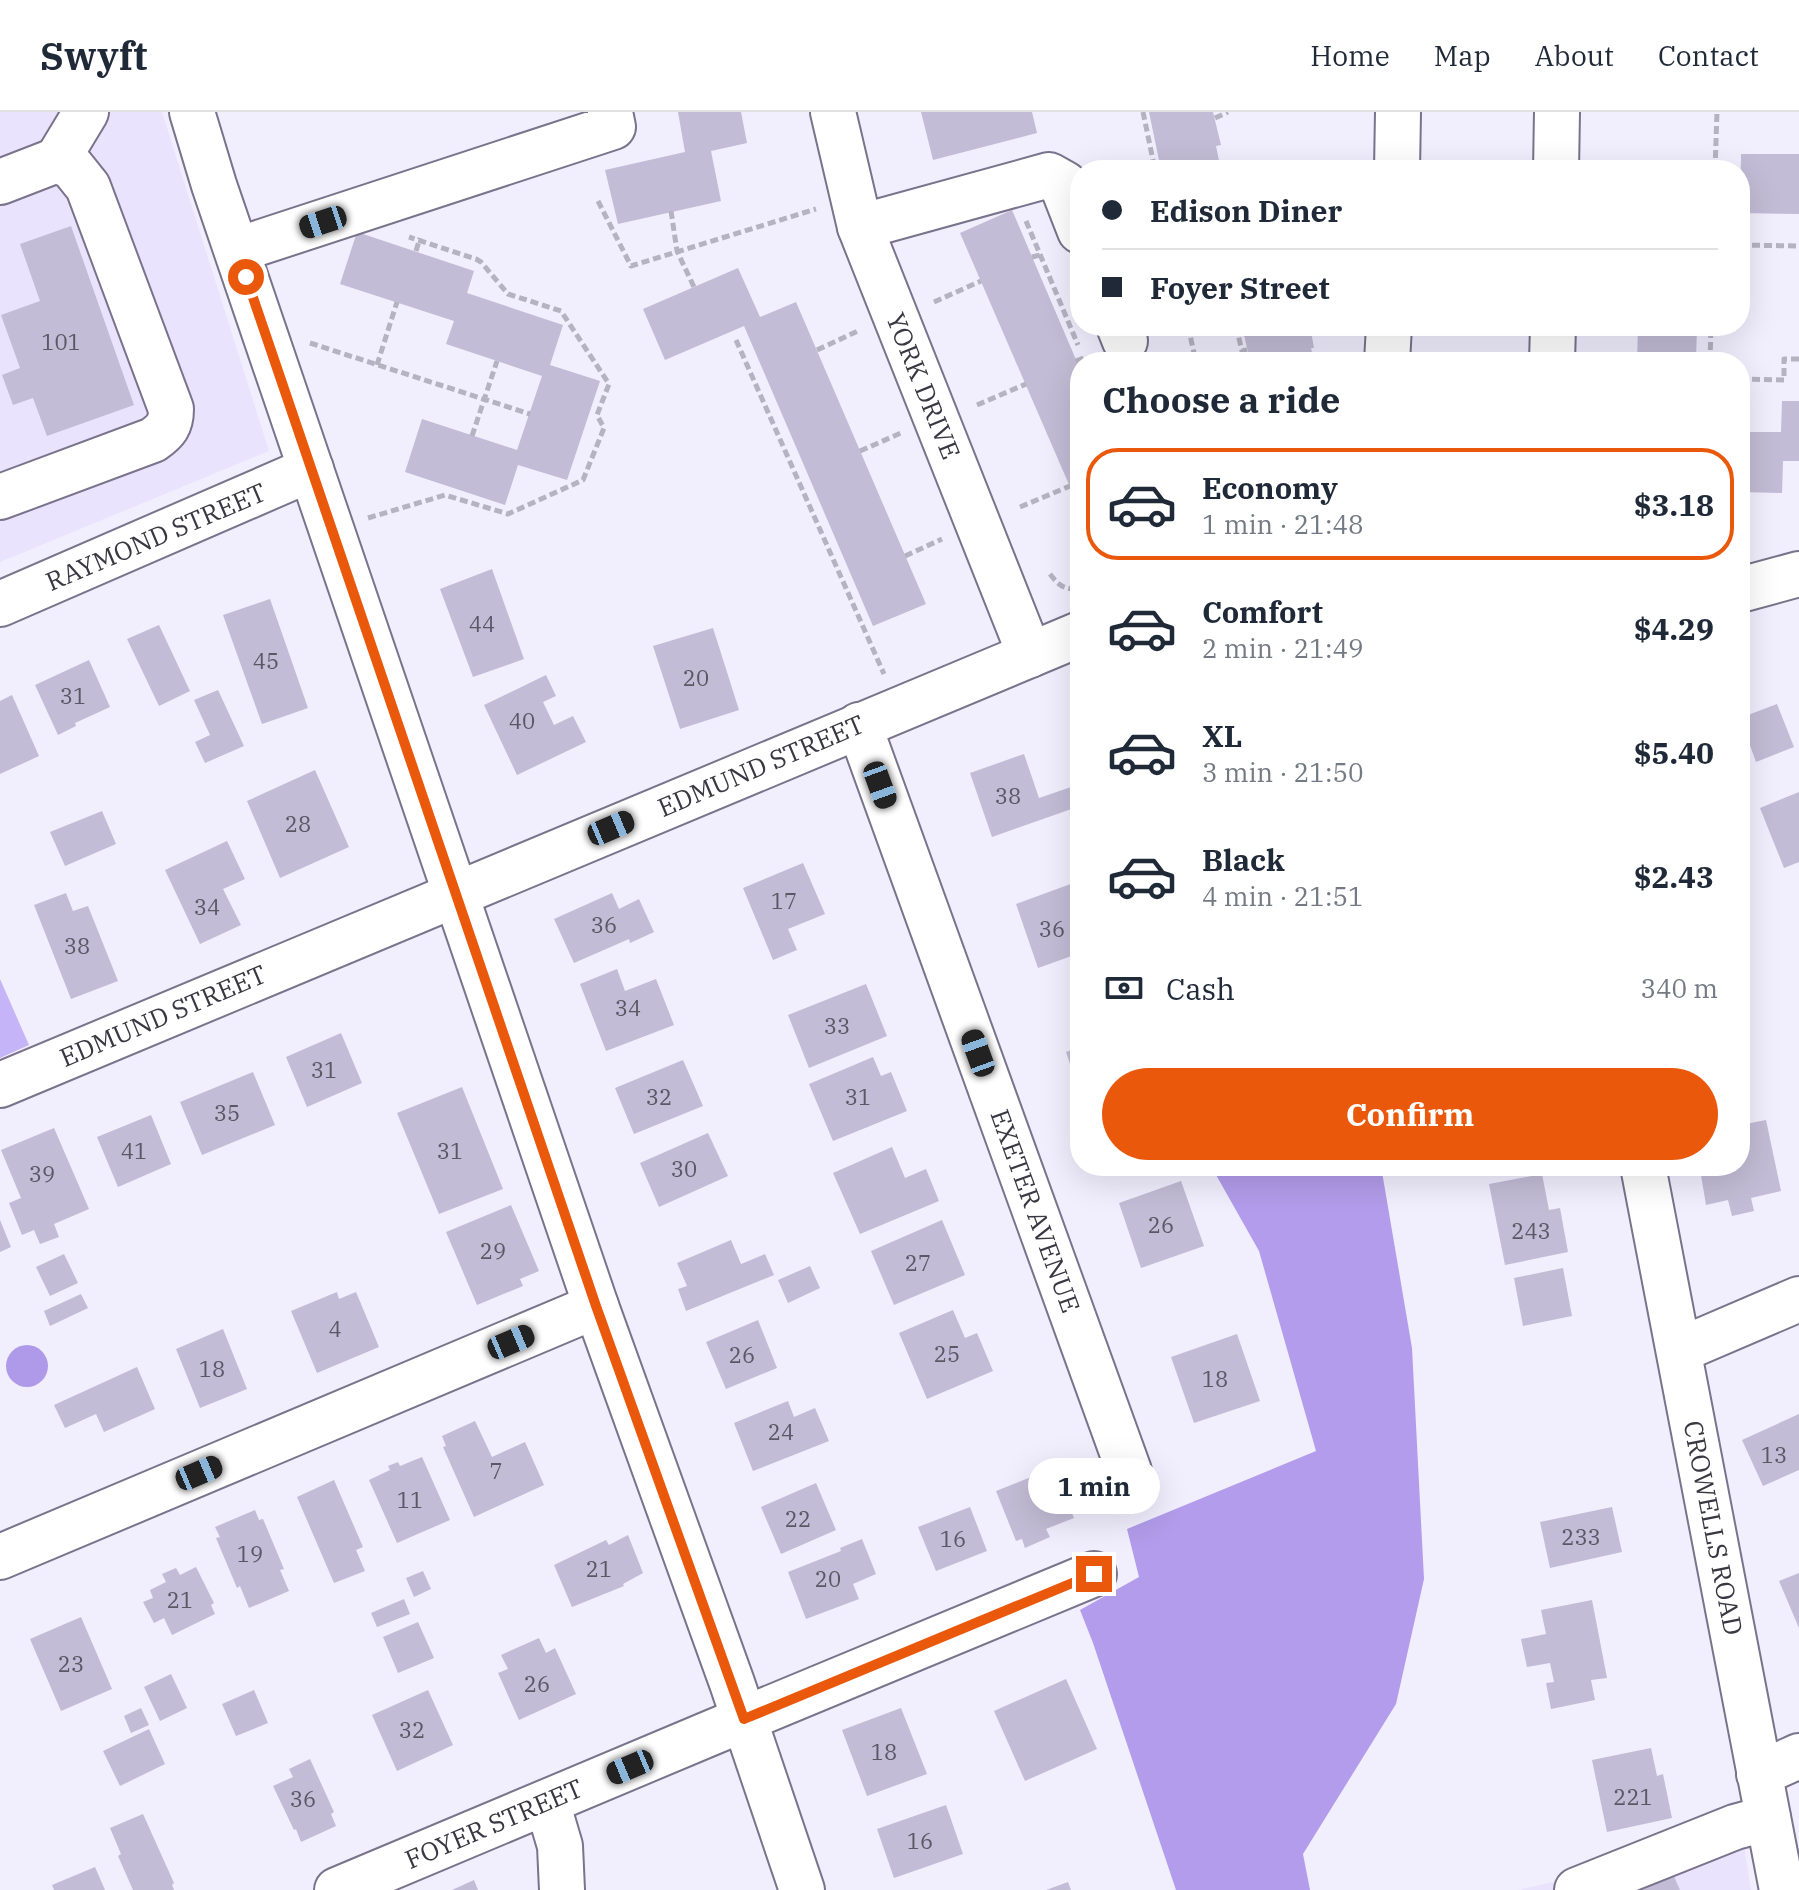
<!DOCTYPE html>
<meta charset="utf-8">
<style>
:root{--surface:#fff;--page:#f2f2f3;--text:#1f2937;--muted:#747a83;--line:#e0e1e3;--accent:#ea580c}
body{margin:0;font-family:"IBM Plex Serif",serif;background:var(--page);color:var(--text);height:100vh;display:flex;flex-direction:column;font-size:30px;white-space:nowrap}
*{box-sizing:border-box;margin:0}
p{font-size:26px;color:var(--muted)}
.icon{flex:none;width:44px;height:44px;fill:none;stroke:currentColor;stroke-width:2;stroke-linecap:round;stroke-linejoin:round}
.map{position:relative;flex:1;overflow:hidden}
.sheet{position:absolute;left:1070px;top:240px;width:680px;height:824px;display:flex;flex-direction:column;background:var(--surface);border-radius:32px;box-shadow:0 8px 32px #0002}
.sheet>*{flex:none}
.hud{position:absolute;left:1070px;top:48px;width:680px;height:176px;border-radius:32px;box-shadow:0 8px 32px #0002;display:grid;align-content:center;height:176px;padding:0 32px;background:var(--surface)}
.end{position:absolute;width:36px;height:36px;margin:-18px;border:10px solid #ea580c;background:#fff;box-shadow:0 0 0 4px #fff}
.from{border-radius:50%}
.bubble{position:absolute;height:56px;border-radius:28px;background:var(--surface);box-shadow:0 8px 32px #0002;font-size:26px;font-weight:700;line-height:56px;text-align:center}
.car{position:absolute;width:24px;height:48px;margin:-24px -12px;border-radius:10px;box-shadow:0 0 6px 2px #0007;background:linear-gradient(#222 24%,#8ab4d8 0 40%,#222 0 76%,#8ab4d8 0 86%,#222 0)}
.hud b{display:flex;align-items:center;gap:28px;height:76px;font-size:30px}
.hud b+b{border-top:2px solid var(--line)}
.hud i{width:20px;height:20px;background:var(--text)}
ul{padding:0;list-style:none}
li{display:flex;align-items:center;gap:24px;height:112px;margin:0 16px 12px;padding:0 16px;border:4px solid transparent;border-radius:32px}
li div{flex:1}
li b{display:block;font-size:30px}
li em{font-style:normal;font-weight:700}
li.on{border-color:var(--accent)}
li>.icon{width:72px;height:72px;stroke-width:1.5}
h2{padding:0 32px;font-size:36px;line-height:96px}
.pay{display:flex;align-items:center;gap:20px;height:88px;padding:0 32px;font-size:30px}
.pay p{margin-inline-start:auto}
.button{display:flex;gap:16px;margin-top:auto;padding:16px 32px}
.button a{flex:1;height:92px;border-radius:48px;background:var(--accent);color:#fff;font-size:32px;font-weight:700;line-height:92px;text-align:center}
header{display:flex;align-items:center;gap:48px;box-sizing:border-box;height:112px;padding:0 40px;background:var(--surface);border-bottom:2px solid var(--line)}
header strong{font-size:38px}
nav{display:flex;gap:44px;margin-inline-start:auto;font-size:28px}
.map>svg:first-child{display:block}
.built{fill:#e9e3fe}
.green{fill:#c5b4f7}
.forest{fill:#b29ceb}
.water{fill:#af9ae9}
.building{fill:#c2bcd6}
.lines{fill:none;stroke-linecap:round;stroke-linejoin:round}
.minor-casing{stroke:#79738b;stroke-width:48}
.path{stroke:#b6b3c1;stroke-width:5;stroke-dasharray:8 4;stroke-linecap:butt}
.minor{stroke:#fff;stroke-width:44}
.route{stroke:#ea580c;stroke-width:10}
.labels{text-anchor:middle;stroke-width:6;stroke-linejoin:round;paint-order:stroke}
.number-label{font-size:22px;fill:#5b5866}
.street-label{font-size:26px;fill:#393741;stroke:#fff}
</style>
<header>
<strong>Swyft</strong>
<nav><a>Home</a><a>Map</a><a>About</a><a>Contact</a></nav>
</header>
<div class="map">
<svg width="1799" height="1778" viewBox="0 0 1799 1778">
<rect width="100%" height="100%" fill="#f1eefe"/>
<!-- built -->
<g class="built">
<path d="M0,0H162L269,339L0,450Z"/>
<path d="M1743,1728L1751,1778H1519L1522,1777Z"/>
</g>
<!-- green -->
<path class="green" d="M0,867L29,933L0,946Z"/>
<!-- forest -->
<path class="forest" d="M1211,1054H1381L1412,1236L1424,1467L1396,1592L1303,1742L1310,1778H1176L1093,1531L1080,1498L1139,1465L1127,1417L1316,1339L1259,1139Z"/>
<!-- water -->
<circle class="water" cx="27" cy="1254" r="21"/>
<!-- building -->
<g class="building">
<path d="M678,0H741L747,31L711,39L721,89L618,112L605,58L685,40Z"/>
<path d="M921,0H1032L1037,21L933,48Z"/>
<path d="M1149,0H1213L1221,33L1216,34L1221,58H1161Z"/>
<path d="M1741,42H1799V102L1740,101Z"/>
<path d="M1012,98L1080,257V398L960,121Z"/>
<path d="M71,114L134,293L47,324L33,286L13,293L2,263L20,256L1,203L40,189L20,132Z"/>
<path d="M357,120L474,159L467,181L563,213L550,253L600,269L567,368L518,353L505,393L405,360L422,307L517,338L542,264L446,232L454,209L340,172Z"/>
<path d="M738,156L760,205L796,190L926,492L873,514L744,214L665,248L643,197Z"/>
<path d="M1242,214H1310L1314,236H1311L1314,250H1233L1249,245Z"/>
<path d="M1638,214H1697L1696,250H1637Z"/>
<path d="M1782,289H1799V349H1783L1782,381L1740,380V320H1781Z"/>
<path d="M492,457L524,547L473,565L440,477Z"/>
<path d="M270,487L308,596L262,612L223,503Z"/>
<path d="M159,513L190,579L159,594L127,527Z"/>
<path d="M713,516L739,598L680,617L653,534Z"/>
<path d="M89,548L110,595L75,611L76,614L58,623L35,573Z"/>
<path d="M546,563L556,584L543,590L554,613L573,604L586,630L517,663L484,593Z"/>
<path d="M218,578L244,634L205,651L195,630L210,623L194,588Z"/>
<path d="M12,583L39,644L0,662V589Z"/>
<path d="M1777,592L1794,635L1756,650L1740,606Z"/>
<path d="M1024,642L1039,686L1077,673L1080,682V694L992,725L970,661Z"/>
<path d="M315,658L349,735L280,766L247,689Z"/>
<path d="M1799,680V750L1784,756L1760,696Z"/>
<path d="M102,699L116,732L65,754L50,720Z"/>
<path d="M227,729L245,767L223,777L241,813L200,832L165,758Z"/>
<path d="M803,751L825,802L788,817L797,838L773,848L743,776Z"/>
<path d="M1076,770L1080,780V841L1038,856L1016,792Z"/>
<path d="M66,781L73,799L88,794L118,869L71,887L34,793Z"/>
<path d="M612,781L619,797L639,787L654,820L630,831L629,827L574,851L554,807Z"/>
<path d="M617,857L625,879L656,867L674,913L606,939L580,872Z"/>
<path d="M866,872L887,924L809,956L788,903Z"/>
<path d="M1740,881H1742L1750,927L1740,928Z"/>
<path d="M341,921L362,971L307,995L286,945Z"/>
<path d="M1080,935V979H1079L1066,940Z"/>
<path d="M873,945L881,964L891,960L907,999L833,1029L809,972Z"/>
<path d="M683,948L703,994L634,1022L615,976Z"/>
<path d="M253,960L275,1013L202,1043L180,990Z"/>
<path d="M462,975L503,1077L439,1102L397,1001Z"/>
<path d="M151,1003L171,1052L118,1075L97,1025Z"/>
<path d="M1766,1008L1781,1079L1751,1086L1754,1099L1732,1104L1728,1088L1706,1093L1701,1063L1712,1061L1711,1054H1740V1013Z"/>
<path d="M54,1016L89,1097L54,1112L59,1125L40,1132L34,1118L22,1123L9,1091L21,1086L1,1038Z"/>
<path d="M708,1021L728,1064L659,1095L640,1051Z"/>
<path d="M892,1035L905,1066L926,1057L939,1089L860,1122L833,1061Z"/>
<path d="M1542,1062L1549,1098L1560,1096L1568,1140L1505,1153L1489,1072Z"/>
<path d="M1181,1069L1204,1134L1141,1156L1119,1091Z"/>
<path d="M511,1093L539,1159L520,1167L523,1174L477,1193L446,1120Z"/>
<path d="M0,1108L11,1135L0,1140Z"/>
<path d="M942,1108L965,1163L894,1193L871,1139Z"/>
<path d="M731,1128L741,1152L765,1142L774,1163L686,1199L678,1177L687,1174L677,1151Z"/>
<path d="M64,1142L78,1171L50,1184L36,1155Z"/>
<path d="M810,1154L820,1176L788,1191L778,1168Z"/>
<path d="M1563,1156L1572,1204L1523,1214L1514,1166Z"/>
<path d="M337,1180L339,1187L356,1180L379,1235L317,1261L291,1199Z"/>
<path d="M81,1182L88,1196L50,1214L44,1199Z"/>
<path d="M953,1198L965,1226L977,1221L993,1259L927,1287L899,1221Z"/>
<path d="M758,1208L777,1256L726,1277L706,1230Z"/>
<path d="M223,1217L247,1277L200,1296L176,1237Z"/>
<path d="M1237,1222L1260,1289L1194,1311L1171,1245Z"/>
<path d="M137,1255L155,1297L104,1320L96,1302L65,1316L54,1293Z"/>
<path d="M788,1289L794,1305L815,1296L829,1329L753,1359L734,1311Z"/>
<path d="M1799,1302V1358L1763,1374L1742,1328Z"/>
<path d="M475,1309L492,1345L525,1330L544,1373L474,1405L443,1335L446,1334L442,1324Z"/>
<path d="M422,1345L450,1408L397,1431L369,1368L390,1358L388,1354L398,1350L400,1354Z"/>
<path d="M1054,1356L1074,1406L1046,1417L1050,1425L1025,1436L1022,1427L1016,1429L996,1379Z"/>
<path d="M334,1368L363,1435L356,1438L365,1459L334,1471L297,1385Z"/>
<path d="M816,1371L836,1418L781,1442L761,1395Z"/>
<path d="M970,1395L987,1439L936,1459L918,1415Z"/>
<path d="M1612,1395L1622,1440L1550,1456L1540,1410Z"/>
<path d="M255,1398L259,1408L263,1407L284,1457L280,1458L289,1479L249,1496L240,1474L237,1476L216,1426L220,1425L215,1415Z"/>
<path d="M628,1423L643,1461L623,1472L624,1474L572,1495L554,1453L606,1428L609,1433Z"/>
<path d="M862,1427L876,1462L853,1472L859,1487L806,1507L788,1460L841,1439L840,1436Z"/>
<path d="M196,1455L214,1491L211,1493L215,1502L172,1523L164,1506L154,1511L143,1490L153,1486L150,1478L166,1470L162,1462L176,1456L180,1463Z"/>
<path d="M423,1459L431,1477L414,1485L406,1466Z"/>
<path d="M1799,1461V1516L1779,1469Z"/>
<path d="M404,1487L410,1502L377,1515L371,1501Z"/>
<path d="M1592,1488L1607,1566L1591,1568L1595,1588L1551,1597L1546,1571L1554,1570L1550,1551L1527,1555L1521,1527L1546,1522L1541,1498Z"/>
<path d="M81,1505L112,1577L61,1599L30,1527Z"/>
<path d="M418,1510L434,1546L398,1561L383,1525Z"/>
<path d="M539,1526L546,1541L555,1536L576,1582L519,1608L498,1561L508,1557L501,1543Z"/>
<path d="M171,1562L187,1596L160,1609L144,1575Z"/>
<path d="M1066,1567L1097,1637L1025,1669L994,1599Z"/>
<path d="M254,1578L268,1611L236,1624L222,1592Z"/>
<path d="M428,1578L453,1633L397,1659L372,1603Z"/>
<path d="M141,1596L149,1613L131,1621L124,1604Z"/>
<path d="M901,1596L927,1662L867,1684L842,1618Z"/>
<path d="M149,1617L165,1652L120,1674L103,1639Z"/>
<path d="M1651,1636L1657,1664L1663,1662L1672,1706L1607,1720L1592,1648Z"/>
<path d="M310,1647L334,1700L331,1702L336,1714L301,1730L296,1717L294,1718L273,1674L293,1665L289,1657Z"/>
<path d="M946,1693L963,1742L894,1766L877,1717Z"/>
<path d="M143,1702L174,1771L172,1773L174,1778H133L118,1744L121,1742L110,1716Z"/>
<path d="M95,1755L105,1778H54L52,1773Z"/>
<path d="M1672,1760L1680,1778H1629Z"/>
<path d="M474,1768L478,1778H452Z"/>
<path d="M1068,1770L1071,1778H1046Z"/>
</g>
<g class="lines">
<defs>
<g id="minor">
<path d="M192,0L214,73L596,1194L732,1571L802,1778"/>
<path d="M833,0L860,115L1030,543"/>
<path d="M57,48L86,0"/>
<path d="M1397,58L1398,0"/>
<path d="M1556,58L1557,0"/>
<path d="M0,70L57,48L72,55L88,75L171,297C171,313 166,319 153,328L0,385"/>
<path d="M860,115L1049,63L1065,72L1064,78L1080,119"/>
<path d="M237,138L613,15L610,0"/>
<path d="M1119,214L1125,229"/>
<path d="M1387,250L1389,214"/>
<path d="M1552,250L1553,214"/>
<path d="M1740,478L1799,462"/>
<path d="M0,492L311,357"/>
<path d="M859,613L1129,1359"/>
<path d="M0,973L1080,522"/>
<path d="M1643,1054L1782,1778"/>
<path d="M1680,1238L1799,1187"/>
<path d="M0,1445L596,1194"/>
<path d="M1759,1662L1799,1644"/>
<path d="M547,1690L560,1734L562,1778"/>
<path d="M337,1778L713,1620L1094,1462"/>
<path d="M1577,1778L1735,1715L1768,1706"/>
</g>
</defs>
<!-- minor casing -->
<use href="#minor" class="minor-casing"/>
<!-- path -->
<g class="path">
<path d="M1143,0L1155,58"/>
<path d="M1215,6L1228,0"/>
<path d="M1715,58L1717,0"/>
<path d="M598,89L631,154L816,97"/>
<path d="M671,99L677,139L694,175"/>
<path d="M1026,109L1078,233"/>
<path d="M1740,133L1799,134"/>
<path d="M416,139L420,126"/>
<path d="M1032,145L1040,143"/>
<path d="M934,190L981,169"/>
<path d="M1188,214L1196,250"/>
<path d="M1236,214L1242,239L1247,238"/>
<path d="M736,228L884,562"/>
<path d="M310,231L530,302"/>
<path d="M817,238L860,218"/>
<path d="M1076,249L1084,246"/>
<path d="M1710,250L1711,214"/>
<path d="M1732,250V247"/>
<path d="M377,253L397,190"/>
<path d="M1740,267L1784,268V247H1799"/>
<path d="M977,293L1026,272"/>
<path d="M472,324L497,249"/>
<path d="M860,339L901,321"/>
<path d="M1020,395L1070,374"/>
<path d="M368,406L445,383L508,402L583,368L604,316L597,303L609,272L561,199L508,182L481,150L476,147L409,125"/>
<path d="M905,444L942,427"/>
<path d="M1050,462C1057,471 1061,476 1073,477L1080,471"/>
</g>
<!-- minor -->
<use href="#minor" class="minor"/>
</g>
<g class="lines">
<!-- route -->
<path class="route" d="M246,165L596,1194L744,1607L1094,1462"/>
</g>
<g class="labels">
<!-- number labels -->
<g class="number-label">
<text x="61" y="238">101</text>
<text x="482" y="520">44</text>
<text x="266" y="557">45</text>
<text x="696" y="574">20</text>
<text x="73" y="592">31</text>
<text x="522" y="617">40</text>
<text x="1008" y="692">38</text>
<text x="298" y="720">28</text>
<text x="784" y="797">17</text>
<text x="207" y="803">34</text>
<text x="604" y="821">36</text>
<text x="1052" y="825">36</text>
<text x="77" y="842">38</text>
<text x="628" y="904">34</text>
<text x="837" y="922">33</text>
<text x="324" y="966">31</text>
<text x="659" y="993">32</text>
<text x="858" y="993">31</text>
<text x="227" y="1009">35</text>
<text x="134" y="1047">41</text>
<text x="450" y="1047">31</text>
<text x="684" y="1065">30</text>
<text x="42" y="1070">39</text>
<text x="1161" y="1121">26</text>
<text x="1531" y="1127">243</text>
<text x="493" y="1147">29</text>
<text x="918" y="1159">27</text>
<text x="335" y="1225">4</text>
<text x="947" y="1250">25</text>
<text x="742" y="1251">26</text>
<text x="212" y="1265">18</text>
<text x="1215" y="1275">18</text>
<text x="781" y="1328">24</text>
<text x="1774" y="1351">13</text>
<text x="496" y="1367">7</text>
<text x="410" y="1396">11</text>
<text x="798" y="1415">22</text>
<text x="1581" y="1433">233</text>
<text x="953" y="1435">16</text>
<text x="250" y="1450">19</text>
<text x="599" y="1465">21</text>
<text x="828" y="1475">20</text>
<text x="180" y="1496">21</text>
<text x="71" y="1560">23</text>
<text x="537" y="1580">26</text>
<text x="412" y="1626">32</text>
<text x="884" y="1648">18</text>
<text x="1633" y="1693">221</text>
<text x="303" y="1695">36</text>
<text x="920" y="1737">16</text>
</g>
<!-- street labels -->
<g class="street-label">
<text transform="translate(923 274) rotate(68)" y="9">YORK DRIVE</text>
<text transform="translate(156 425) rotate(-23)" y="9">RAYMOND STREET</text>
<text transform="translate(761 654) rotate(-23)" y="9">EDMUND STREET</text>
<text transform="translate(163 904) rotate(-23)" y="9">EDMUND STREET</text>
<text transform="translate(1035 1099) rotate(70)" y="9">EXETER AVENUE</text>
<text transform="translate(1713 1416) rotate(79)" y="9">CROWELLS ROAD</text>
<text transform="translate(494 1712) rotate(-23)" y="9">FOYER STREET</text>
</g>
</g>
</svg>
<i class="end from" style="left:246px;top:165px"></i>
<i class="end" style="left:1094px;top:1462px"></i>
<div class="bubble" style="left:1028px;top:1346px;width:132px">1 min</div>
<i class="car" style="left:323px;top:110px;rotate:252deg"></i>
<i class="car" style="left:880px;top:673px;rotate:160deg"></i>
<i class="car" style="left:611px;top:716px;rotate:67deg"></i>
<i class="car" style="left:978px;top:941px;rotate:340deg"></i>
<i class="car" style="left:511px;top:1230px;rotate:67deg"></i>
<i class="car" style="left:199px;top:1361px;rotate:67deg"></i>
<i class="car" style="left:630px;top:1655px;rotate:247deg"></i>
<div class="hud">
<b><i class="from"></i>Edison Diner</b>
<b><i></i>Foyer Street</b>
</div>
<section class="sheet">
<h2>Choose a ride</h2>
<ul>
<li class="on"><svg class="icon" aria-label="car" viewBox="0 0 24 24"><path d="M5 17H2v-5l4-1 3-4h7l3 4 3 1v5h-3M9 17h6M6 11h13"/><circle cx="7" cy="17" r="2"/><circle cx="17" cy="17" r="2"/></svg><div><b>Economy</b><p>1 min · 21:48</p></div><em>$3.18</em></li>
<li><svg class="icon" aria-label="car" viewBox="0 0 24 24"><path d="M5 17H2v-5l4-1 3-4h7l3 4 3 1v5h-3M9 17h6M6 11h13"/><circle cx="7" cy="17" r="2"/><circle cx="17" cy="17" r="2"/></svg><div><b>Comfort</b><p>2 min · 21:49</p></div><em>$4.29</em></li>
<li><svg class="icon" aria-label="car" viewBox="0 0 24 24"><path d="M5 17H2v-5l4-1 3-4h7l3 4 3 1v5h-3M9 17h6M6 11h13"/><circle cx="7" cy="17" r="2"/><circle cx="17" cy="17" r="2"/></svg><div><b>XL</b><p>3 min · 21:50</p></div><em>$5.40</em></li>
<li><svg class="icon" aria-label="car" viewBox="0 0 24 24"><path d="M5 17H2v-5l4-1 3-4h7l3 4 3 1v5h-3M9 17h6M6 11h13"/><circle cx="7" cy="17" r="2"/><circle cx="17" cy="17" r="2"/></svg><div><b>Black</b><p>4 min · 21:51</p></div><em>$2.43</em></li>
</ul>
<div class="pay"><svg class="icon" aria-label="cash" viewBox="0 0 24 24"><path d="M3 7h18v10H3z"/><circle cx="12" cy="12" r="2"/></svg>Cash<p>340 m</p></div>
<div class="button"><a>Confirm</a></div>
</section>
</div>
